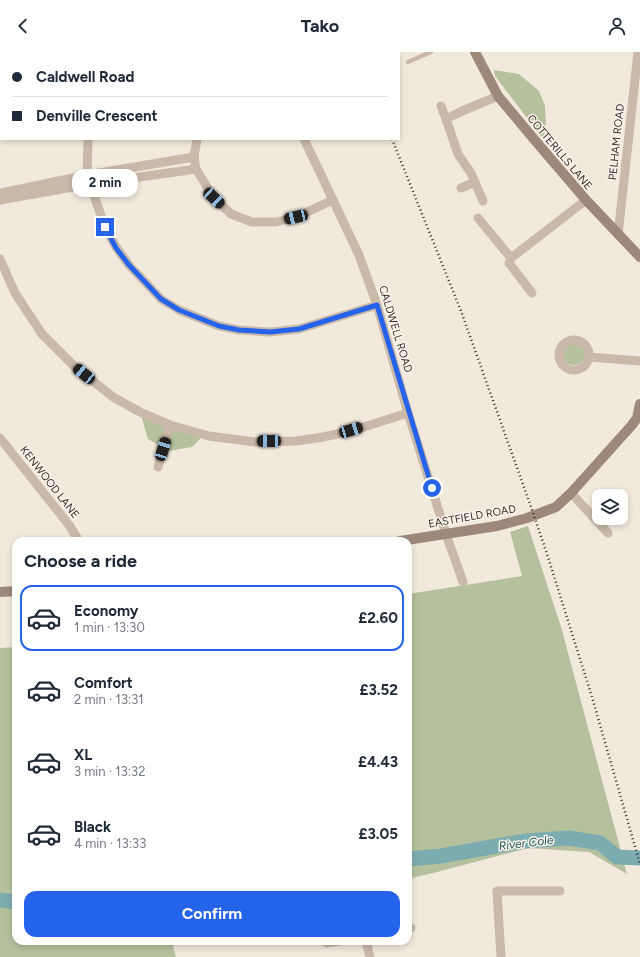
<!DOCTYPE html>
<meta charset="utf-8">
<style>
:root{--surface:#fff;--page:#f2f2f3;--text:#1f2937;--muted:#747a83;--line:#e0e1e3;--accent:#2563eb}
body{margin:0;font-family:Figtree,sans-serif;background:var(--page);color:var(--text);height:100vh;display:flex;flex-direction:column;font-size:15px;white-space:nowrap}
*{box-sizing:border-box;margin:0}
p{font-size:13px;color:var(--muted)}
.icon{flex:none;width:22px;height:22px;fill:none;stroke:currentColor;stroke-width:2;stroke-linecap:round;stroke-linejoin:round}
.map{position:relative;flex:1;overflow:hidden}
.side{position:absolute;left:12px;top:485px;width:400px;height:408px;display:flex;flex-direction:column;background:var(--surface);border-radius:12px;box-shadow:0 2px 6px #0003}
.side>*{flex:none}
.banner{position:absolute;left:0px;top:0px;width:400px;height:88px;box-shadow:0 2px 6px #0003;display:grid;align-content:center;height:88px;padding:0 12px;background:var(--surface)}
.fabs{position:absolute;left:592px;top:437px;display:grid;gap:8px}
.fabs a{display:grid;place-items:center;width:36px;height:36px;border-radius:8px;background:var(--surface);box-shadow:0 2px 6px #0003;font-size:20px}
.end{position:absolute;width:18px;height:18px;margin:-9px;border:5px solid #2563eb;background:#fff;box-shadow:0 0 0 2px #fff}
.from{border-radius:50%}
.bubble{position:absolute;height:28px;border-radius:12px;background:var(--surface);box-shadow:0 2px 6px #0003;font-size:13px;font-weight:700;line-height:28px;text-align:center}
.car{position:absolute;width:12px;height:24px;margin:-12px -6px;border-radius:5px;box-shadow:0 0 3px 1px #0007;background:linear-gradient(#222 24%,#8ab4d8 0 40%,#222 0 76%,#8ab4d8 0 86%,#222 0)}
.banner b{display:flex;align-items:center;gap:14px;height:38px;font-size:15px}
.banner b+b{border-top:1px solid var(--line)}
.banner i{width:10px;height:10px;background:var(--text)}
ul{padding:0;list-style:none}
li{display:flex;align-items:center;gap:12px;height:66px;margin:0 8px 6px;padding:0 4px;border:2px solid transparent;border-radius:12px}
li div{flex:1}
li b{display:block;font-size:15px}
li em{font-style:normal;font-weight:700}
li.current{border-color:var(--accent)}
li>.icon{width:36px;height:36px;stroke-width:1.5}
h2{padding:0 12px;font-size:18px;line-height:48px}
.action{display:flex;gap:8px;margin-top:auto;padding:8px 12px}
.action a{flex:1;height:46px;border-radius:12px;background:var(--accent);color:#fff;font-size:16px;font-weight:700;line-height:46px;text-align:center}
header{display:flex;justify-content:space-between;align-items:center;height:52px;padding:0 12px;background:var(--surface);font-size:18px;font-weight:700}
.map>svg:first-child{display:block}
.green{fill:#b5c19d}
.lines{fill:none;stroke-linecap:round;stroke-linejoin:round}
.river{stroke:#7cacaf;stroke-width:15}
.lane{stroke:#cab9a9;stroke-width:4.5}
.street{stroke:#cab9a9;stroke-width:9}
.secondary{stroke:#9e887a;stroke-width:10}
.rail{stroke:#372e29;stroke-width:2.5;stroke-dasharray:1 3;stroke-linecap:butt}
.route{stroke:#2563eb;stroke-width:5}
.labels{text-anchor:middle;stroke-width:3;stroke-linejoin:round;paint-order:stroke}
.street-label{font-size:11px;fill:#372e29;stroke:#faf3ea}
.water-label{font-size:12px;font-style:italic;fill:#1f5459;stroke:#faf3ea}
</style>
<header><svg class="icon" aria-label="back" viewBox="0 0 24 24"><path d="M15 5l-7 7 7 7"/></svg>Tako<svg class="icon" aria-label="person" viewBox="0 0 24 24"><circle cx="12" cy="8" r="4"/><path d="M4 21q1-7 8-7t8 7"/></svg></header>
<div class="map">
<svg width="640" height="905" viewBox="0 0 640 905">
<rect width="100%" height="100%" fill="#f2e9dd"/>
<!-- green -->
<g class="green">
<path d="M494,18L519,22L539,39L545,54L546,72L543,87L495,24Z"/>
<circle cx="574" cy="302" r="11"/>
<path d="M141,363L204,383L192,395L169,399L148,387Z"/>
<path d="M528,474L562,578L627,822L589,800L528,796L433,821L408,827V542L522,524L510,480Z"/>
<path d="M16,595V889H181L173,894L176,905H0V596Z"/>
</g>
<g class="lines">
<!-- river -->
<g class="river">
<path d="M408,807L441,804L525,789L569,786L600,791L617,805L640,806"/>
<path d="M0,848L16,850"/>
</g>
<!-- lane -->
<path class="lane" d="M408,10L431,0"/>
<!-- street -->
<g class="street">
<path d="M264,0L265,1"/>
<path d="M117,1L118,0"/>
<path d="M441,54L446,67"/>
<path d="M88,87L87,123L90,132L105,175L116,195L129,213L161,247L179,258L219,274L239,278L270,280L299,277L377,253"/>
<path d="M197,87L194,105L196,117L214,146L231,162L252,170H276L296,165L333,148"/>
<path d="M304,87L359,203L377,253L408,361L446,482L463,530"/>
<path d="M461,136L475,130"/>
<path d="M0,141L87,123L194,105"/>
<path d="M0,148L90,132L196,117"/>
<path d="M483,149L471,121L458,102L446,67L460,60L498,44"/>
<path d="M478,166L511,206L509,211L532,241"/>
<path d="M618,183L638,0"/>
<path d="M511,206L586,148"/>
<path d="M0,207L15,241L42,282L74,314L113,345L142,361L170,373L209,384L255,390L296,389L323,385L351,379L408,361"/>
<circle cx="574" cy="303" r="15"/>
<path d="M589,305L640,309"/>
<path d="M0,386L69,473L79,489"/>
<path d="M158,415L170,373"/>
<path d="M571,441L608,481"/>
<path d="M408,877L411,876"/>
<path d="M323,889L327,891L340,889"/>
<path d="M366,889L370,905"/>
<path d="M501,905L497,839H560"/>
</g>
<!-- secondary -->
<g class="secondary">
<path d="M475,0L498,44L533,86L586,148L640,205"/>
<path d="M400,489L497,474L527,466L556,455L571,441L632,373L637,366L640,352"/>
<path d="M0,540L16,539"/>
</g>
<!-- rail -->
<g class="rail">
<path d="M356,0V1"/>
<path d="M392,87L461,259L530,452L547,502L592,645L640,812"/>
</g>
</g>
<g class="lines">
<!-- route -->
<path class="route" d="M105,175L116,196L129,213L161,247L179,258L219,274L239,278L270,280L299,277L377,253L432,436"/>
</g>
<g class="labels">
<!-- street labels -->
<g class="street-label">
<text transform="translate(616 90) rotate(-84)" y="4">PELHAM ROAD</text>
<text transform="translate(560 100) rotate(50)" y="4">COTTERILLS LANE</text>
<text transform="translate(396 277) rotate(73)" y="4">CALDWELL ROAD</text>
<text transform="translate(50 430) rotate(52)" y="4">KENWOOD LANE</text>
<text transform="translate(472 464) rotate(-10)" y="4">EASTFIELD ROAD</text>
</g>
<!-- water labels -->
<g class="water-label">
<text transform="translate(526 791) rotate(-7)" y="4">River Cole</text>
</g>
</g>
</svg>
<div class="fabs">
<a><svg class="icon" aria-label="layers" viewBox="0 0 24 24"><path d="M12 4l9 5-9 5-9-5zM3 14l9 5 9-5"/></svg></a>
</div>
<i class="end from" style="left:432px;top:436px"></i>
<i class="end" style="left:105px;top:175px"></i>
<div class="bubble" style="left:72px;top:117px;width:66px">2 min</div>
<i class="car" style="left:214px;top:146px;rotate:133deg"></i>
<i class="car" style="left:296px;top:165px;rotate:257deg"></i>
<i class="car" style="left:84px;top:322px;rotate:309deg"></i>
<i class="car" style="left:351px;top:378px;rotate:73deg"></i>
<i class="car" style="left:269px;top:389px;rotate:269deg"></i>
<i class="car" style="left:163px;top:397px;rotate:17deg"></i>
<div class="banner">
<b><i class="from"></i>Caldwell Road</b>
<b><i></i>Denville Crescent</b>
</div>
<section class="side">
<h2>Choose a ride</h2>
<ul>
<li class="current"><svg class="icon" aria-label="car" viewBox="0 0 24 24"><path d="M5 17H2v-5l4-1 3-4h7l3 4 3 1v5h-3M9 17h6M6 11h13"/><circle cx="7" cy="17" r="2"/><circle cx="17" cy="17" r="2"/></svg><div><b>Economy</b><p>1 min · 13:30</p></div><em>£2.60</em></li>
<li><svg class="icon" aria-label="car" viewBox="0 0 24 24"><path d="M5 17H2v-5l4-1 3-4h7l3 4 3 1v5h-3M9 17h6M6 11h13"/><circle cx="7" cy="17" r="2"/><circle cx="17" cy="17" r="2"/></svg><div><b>Comfort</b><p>2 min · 13:31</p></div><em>£3.52</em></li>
<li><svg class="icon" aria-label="car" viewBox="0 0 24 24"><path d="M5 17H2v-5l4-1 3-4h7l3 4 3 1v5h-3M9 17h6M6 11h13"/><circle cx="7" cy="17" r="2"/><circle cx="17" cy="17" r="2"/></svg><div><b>XL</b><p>3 min · 13:32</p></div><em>£4.43</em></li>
<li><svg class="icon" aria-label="car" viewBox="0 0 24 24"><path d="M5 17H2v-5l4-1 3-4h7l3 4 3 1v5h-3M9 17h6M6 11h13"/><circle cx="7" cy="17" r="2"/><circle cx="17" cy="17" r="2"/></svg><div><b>Black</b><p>4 min · 13:33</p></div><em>£3.05</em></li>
</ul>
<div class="action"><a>Confirm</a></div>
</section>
</div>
